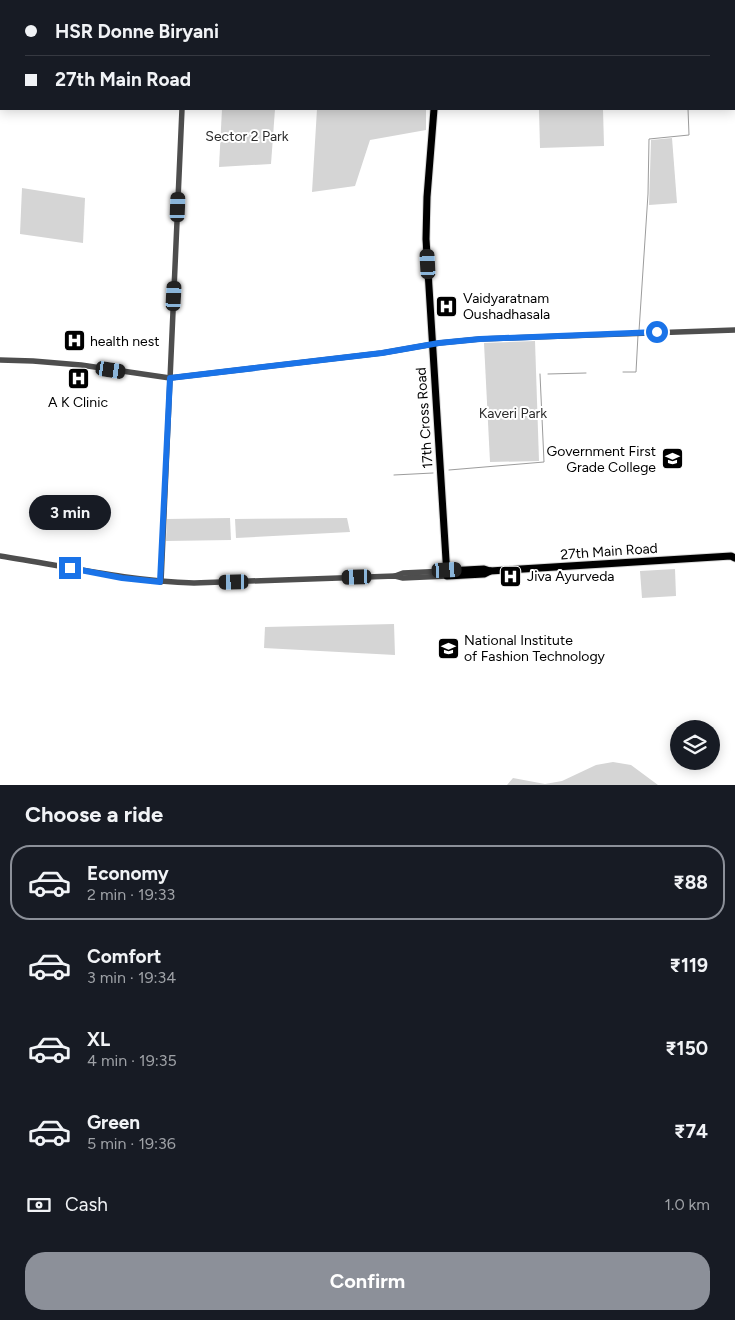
<!DOCTYPE html>
<meta charset="utf-8">
<style>
:root{--surface:#171b24;--page:#242831;--text:#f1f3f6;--muted:#9ea1a6;--line:#363941;--accent:#8c9099}
body{margin:0;font-family:Figtree,sans-serif;background:var(--page);color:var(--text);height:100vh;display:flex;flex-direction:column;font-size:19px;white-space:nowrap}
*{box-sizing:border-box;margin:0}
p{font-size:16px;color:var(--muted)}
.icon{flex:none;width:28px;height:28px;fill:none;stroke:currentColor;stroke-width:2;stroke-linecap:round;stroke-linejoin:round}
.map{position:relative;height:785px;overflow:hidden}
.panel{display:flex;flex-direction:column;background:var(--surface);flex:1}
.panel>*{flex:none}
.guide{position:absolute;left:0px;top:0px;width:735px;height:110px;box-shadow:0 2px 12px #0003;display:grid;align-content:center;height:110px;padding:0 25px;background:var(--surface)}
.tools{position:absolute;left:670px;top:720px;display:grid;gap:10px}
.tools a{display:grid;place-items:center;width:50px;height:50px;border-radius:50%;background:var(--surface);box-shadow:0 2px 12px #0003;font-size:25px}
.end{position:absolute;width:22px;height:22px;margin:-11px;border:6px solid #1a73e8;background:#fff;box-shadow:0 0 0 2px #fff}
.from{border-radius:50%}
.bubble{position:absolute;height:35px;border-radius:18px;background:var(--surface);box-shadow:0 2px 12px #0003;font-size:16px;font-weight:700;line-height:35px;text-align:center}
.car{position:absolute;width:15px;height:30px;margin:-15px -8px;border-radius:6px;box-shadow:0 0 4px 1px #0007;background:linear-gradient(#222 24%,#8ab4d8 0 40%,#222 0 76%,#8ab4d8 0 86%,#222 0)}
.guide b{display:flex;align-items:center;gap:18px;height:48px;font-size:19px}
.guide b+b{border-top:1px solid var(--line)}
.guide i{width:12px;height:12px;background:var(--text)}
ul{padding:0;list-style:none}
li{display:flex;align-items:center;gap:15px;height:75px;margin:0 10px 8px;padding:0 15px;border:2px solid transparent;border-radius:20px}
li div{flex:1}
li b{display:block;font-size:19px}
li em{font-style:normal;font-weight:700}
li.selected{border-color:var(--accent)}
li>.icon{width:45px;height:45px;stroke-width:1.5}
h2{padding:0 25px;font-size:22px;line-height:60px}
.pay{display:flex;align-items:center;gap:12px;height:55px;padding:0 25px;font-size:19px}
.pay p{margin-inline-start:auto}
.action{display:flex;gap:10px;margin-top:auto;padding:10px 25px}
.action a{flex:1;height:58px;border-radius:20px;background:var(--accent);color:#fff;font-size:20px;font-weight:700;line-height:58px;text-align:center}
.map>svg:first-child{display:block}
.green{fill:#d5d5d5}
.lines{fill:none;stroke-linecap:round;stroke-linejoin:round}
.stream{stroke:#9c9c9c;stroke-width:1}
.major-casing{stroke:#dbdbdb;stroke-width:9}
.minor{stroke:#4e4e4e;stroke-width:5.5}
.major{stroke:#000;stroke-width:7}
.route{stroke:#1a73e8;stroke-width:6}
.labels{text-anchor:middle;stroke-width:4;stroke-linejoin:round;paint-order:stroke}
.park-label{font-size:14px;fill:#2c2c2c;stroke:#fff}
.poi-label{font-size:14px;fill:#000;stroke:#fff;text-anchor:start}
.street-label{font-size:14px;fill:#000;stroke:#fff}
</style>
<div class="map">
<svg width="735" height="785" viewBox="0 0 735 785">
<rect width="100%" height="100%" fill="#fff"/>
<!-- green -->
<g class="green">
<path d="M222,109H275L271,164L219,167Z"/>
<path d="M317,109H426V130L370,140L355,186L312,192Z"/>
<path d="M603,109L604,146L540,148L539,110Z"/>
<path d="M672,138L677,203L649,205L651,140Z"/>
<path d="M22,188L85,198L83,243L20,234Z"/>
<path d="M535,341L539,461L490,462L484,343Z"/>
<path d="M230,518L231,540L166,541L167,519Z"/>
<path d="M347,518L350,532L236,538L235,519Z"/>
<path d="M675,569L676,596L642,598L640,571Z"/>
<path d="M394,624L395,655L264,648L265,627Z"/>
<path d="M613,762L631,765L658,785H507L513,778L545,784L562,781L596,765Z"/>
</g>
<g class="lines">
<!-- stream -->
<g class="stream">
<path d="M639,331L648,194L649,139L689,135L688,109"/>
<path d="M623,372H636L638,335"/>
<path d="M548,374L586,373"/>
<path d="M449,470L544,462L540,374"/>
<path d="M394,475L433,473"/>
</g>
<defs>
<g id="major">
<path d="M436,1V0"/>
<path d="M442,1V0"/>
<path d="M434,109L427,197L426,239L447,576L484,574L490,571"/>
<path d="M447,571L484,569L490,571L731,556L735,558"/>
</g>
</defs>
<!-- major casing -->
<use href="#major" class="major-casing"/>
<!-- minor -->
<g class="minor">
<path d="M730,0V1"/>
<path d="M186,1V0"/>
<path d="M734,55L735,72"/>
<path d="M0,360L33,361L81,365L170,378L382,353L439,343L480,339L735,330"/>
<path d="M0,556C65,566 128,581 194,583L395,576L403,578L447,576"/>
<path d="M395,576L403,573L447,571"/>
<path d="M161,582L182,109"/>
</g>
<!-- major -->
<use href="#major" class="major"/>
</g>
<g class="lines">
<!-- route -->
<path class="route" d="M70,568L122,578L160,582L170,378L382,353L439,343L480,339L657,332"/>
</g>
<!-- icons -->
<defs>
<symbol id="hospital-square" viewBox="-11 -11 22 22"><rect x="-9" y="-9" width="18" height="18" rx="4" fill="#000" stroke="#fff"/><path d="M-5-5h3v3.5h4V-5h3V5h-3V1.5h-4V5h-3Z" fill="#fff"/></symbol>
<symbol id="university-square" viewBox="-11 -11 22 22"><rect x="-9" y="-9" width="18" height="18" rx="4" fill="#000" stroke="#fff"/><path d="M0-5L7-2L0 1L-7-2ZM-4 1L0 2.5L4 1V4Q0 6-4 4Z" fill="#fff"/></symbol>
</defs>
<g fill-rule="evenodd">
<use href="#hospital-square" x="434" y="294" width="25" height="25"/>
<use href="#hospital-square" x="62" y="328" width="25" height="25"/>
<use href="#hospital-square" x="66" y="366" width="25" height="25"/>
<use href="#university-square" x="660" y="446" width="25" height="25"/>
<use href="#hospital-square" x="498" y="564" width="25" height="25"/>
<use href="#university-square" x="436" y="636" width="25" height="25"/>
</g>
<g class="labels">
<!-- park labels -->
<g class="park-label">
<text x="247" y="141">Sector 2 Park</text>
<text x="513" y="418">Kaveri Park</text>
</g>
<!-- poi labels -->
<g class="poi-label">
<text x="463" y="303">Vaidyaratnam<tspan x="463" dy="16">Oushadhasala</tspan></text>
<text x="90" y="346">health nest</text>
<text x="78" y="407" text-anchor="middle">A K Clinic</text>
<text x="656" y="456" text-anchor="end">Government First<tspan x="656" dy="16">Grade College</tspan></text>
<text x="527" y="581">Jiva Ayurveda</text>
<text x="464" y="645">National Institute<tspan x="464" dy="16">of Fashion Technology</tspan></text>
</g>
<!-- street labels -->
<g class="street-label">
<text transform="translate(424 418) rotate(-94)" y="5">17th Cross Road</text>
<text transform="translate(609 551) rotate(-4)" y="5">27th Main Road</text>
</g>
</g>
</svg>
<div class="tools">
<a><svg class="icon" aria-label="layers" viewBox="0 0 24 24"><path d="M12 4l9 5-9 5-9-5zM3 14l9 5 9-5"/></svg></a>
</div>
<i class="end from" style="left:657px;top:332px"></i>
<i class="end" style="left:70px;top:568px"></i>
<div class="bubble" style="left:29px;top:495px;width:82px">3 min</div>
<i class="car" style="left:178px;top:207px;rotate:2deg"></i>
<i class="car" style="left:428px;top:264px;rotate:357deg"></i>
<i class="car" style="left:174px;top:296px;rotate:3deg"></i>
<i class="car" style="left:111px;top:370px;rotate:99deg"></i>
<i class="car" style="left:447px;top:570px;rotate:87deg"></i>
<i class="car" style="left:357px;top:577px;rotate:268deg"></i>
<i class="car" style="left:234px;top:582px;rotate:269deg"></i>
<div class="guide">
<b><i class="from"></i>HSR Donne Biryani</b>
<b><i></i>27th Main Road</b>
</div>
</div>
<section class="panel">
<h2>Choose a ride</h2>
<ul>
<li class="selected"><svg class="icon" aria-label="car" viewBox="0 0 24 24"><path d="M5 17H2v-5l4-1 3-4h7l3 4 3 1v5h-3M9 17h6M6 11h13"/><circle cx="7" cy="17" r="2"/><circle cx="17" cy="17" r="2"/></svg><div><b>Economy</b><p>2 min · 19:33</p></div><em>₹88</em></li>
<li><svg class="icon" aria-label="car" viewBox="0 0 24 24"><path d="M5 17H2v-5l4-1 3-4h7l3 4 3 1v5h-3M9 17h6M6 11h13"/><circle cx="7" cy="17" r="2"/><circle cx="17" cy="17" r="2"/></svg><div><b>Comfort</b><p>3 min · 19:34</p></div><em>₹119</em></li>
<li><svg class="icon" aria-label="car" viewBox="0 0 24 24"><path d="M5 17H2v-5l4-1 3-4h7l3 4 3 1v5h-3M9 17h6M6 11h13"/><circle cx="7" cy="17" r="2"/><circle cx="17" cy="17" r="2"/></svg><div><b>XL</b><p>4 min · 19:35</p></div><em>₹150</em></li>
<li><svg class="icon" aria-label="car" viewBox="0 0 24 24"><path d="M5 17H2v-5l4-1 3-4h7l3 4 3 1v5h-3M9 17h6M6 11h13"/><circle cx="7" cy="17" r="2"/><circle cx="17" cy="17" r="2"/></svg><div><b>Green</b><p>5 min · 19:36</p></div><em>₹74</em></li>
</ul>
<div class="pay"><svg class="icon" aria-label="cash" viewBox="0 0 24 24"><path d="M3 7h18v10H3z"/><circle cx="12" cy="12" r="2"/></svg>Cash<p>1.0 km</p></div>
<div class="action"><a>Confirm</a></div>
</section>
